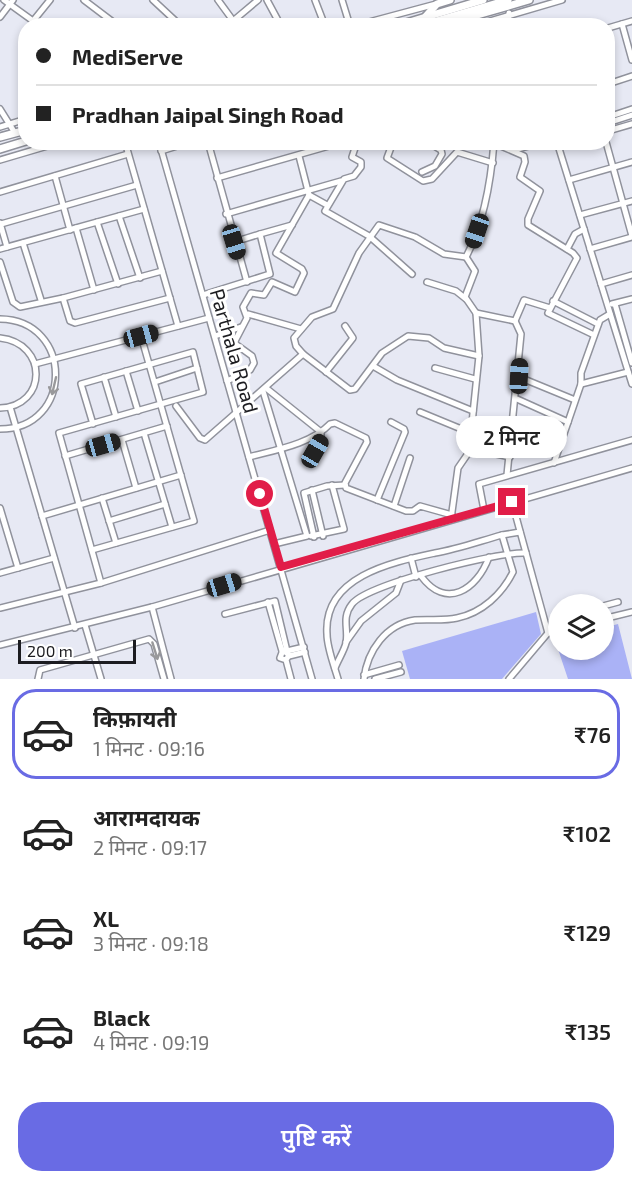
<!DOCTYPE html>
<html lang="hi">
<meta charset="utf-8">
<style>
:root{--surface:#fff;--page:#f2f2f2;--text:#222;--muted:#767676;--line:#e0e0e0;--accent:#696be4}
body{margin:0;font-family:"Exo 2","Noto Sans Devanagari",sans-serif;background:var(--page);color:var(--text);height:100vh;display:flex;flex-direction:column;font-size:22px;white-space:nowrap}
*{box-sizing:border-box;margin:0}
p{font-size:20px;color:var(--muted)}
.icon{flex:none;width:33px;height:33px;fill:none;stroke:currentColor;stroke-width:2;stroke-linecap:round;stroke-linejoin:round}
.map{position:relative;height:679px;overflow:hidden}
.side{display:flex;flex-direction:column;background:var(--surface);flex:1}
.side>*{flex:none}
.top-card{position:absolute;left:18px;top:18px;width:597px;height:132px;border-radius:24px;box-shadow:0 3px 9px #0003;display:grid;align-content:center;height:132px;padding:0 18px;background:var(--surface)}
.buttons{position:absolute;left:548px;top:594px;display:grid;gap:12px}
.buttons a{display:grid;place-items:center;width:66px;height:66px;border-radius:50%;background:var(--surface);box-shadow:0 3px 9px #0003;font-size:30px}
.scale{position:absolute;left:18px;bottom:15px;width:118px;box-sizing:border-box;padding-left:6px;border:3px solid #1c1c20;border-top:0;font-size:16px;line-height:21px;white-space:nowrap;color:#1c1c20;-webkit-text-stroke:4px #fff;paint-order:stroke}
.end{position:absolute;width:27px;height:27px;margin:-14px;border:8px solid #e11d48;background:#fff;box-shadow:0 0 0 3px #fff}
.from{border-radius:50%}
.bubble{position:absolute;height:42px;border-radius:21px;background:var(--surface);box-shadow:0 3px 9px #0003;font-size:20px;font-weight:600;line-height:42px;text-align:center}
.car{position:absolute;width:18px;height:36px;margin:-18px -9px;border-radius:8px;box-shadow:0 0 4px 2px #0007;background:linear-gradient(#222 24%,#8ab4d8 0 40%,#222 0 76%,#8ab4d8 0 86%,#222 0)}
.top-card b{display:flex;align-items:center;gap:21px;height:57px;font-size:22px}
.top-card b+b{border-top:2px solid var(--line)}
.top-card i{width:15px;height:15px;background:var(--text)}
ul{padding:10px 0 0;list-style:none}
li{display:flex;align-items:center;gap:18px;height:90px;margin:0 12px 9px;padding:0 6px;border:3px solid transparent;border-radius:24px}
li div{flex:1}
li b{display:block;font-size:22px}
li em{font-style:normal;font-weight:600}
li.active{border-color:var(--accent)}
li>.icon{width:54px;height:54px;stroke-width:1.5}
.action{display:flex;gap:12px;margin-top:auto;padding:12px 18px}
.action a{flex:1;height:69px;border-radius:24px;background:var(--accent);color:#fff;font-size:24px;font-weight:600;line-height:69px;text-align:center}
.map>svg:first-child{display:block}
.green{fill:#aab2f6}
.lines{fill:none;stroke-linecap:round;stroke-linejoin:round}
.minor-casing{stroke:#90929c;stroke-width:8}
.major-casing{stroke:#90929c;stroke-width:10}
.minor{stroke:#fff;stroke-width:5}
.major{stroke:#fff;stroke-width:7}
.oneway{stroke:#99999b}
.route{stroke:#e11d48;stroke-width:8}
.labels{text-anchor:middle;stroke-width:6;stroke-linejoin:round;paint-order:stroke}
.street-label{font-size:20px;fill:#1c1c20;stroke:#fff}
</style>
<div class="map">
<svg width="632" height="679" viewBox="0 0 632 679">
<rect width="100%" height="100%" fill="#e7e9f4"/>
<!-- green -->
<g class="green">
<path d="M536,612L541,634L502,679H410L402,651Z"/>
<path d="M618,624L632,679H568L555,640L558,639V650H603V628Z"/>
</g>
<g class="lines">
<defs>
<g id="minor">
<path d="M4,0L40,26"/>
<path d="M84,0L113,22"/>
<path d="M153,0L181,26"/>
<path d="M218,0L237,26"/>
<path d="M267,0L281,26"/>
<path d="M315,0L325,26"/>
<path d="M342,0L350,26"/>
<path d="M0,17L13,0"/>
<path d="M33,21L50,0"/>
<path d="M233,21L258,0"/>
<path d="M622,24L632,60"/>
<path d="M183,26H192"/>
<path d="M354,26L436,4"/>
<path d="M473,26L562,0"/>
<path d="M508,26L509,13"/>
<path d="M608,28L632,21"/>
<path d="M608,84L632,76"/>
<path d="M0,109L15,133"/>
<path d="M608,117L632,109"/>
<path d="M608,123L632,115"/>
<path d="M0,127L26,119"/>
<path d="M608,131L632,124"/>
<path d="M125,142L178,326"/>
<path d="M159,142L312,679"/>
<path d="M208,142L247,282"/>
<path d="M357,142L352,157L361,162V167L354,176L344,179L325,211L369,236L412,274"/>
<path d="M393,142L387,158L423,181L432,179L457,152L493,163"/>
<path d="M557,142L632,384"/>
<path d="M606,142L632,236"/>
<path d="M494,143L524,156L525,162L520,177L540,191L528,219V225L573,253L577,258L548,313L594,335"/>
<path d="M507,147L526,142"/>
<path d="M514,150L544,142"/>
<path d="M161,151L190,142"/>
<path d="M0,160L61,142"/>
<path d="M422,172L435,166L442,154L441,150L428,142"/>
<path d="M55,176L70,230"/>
<path d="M217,178L343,142"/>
<path d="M569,180L632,162"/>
<path d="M0,192L128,154"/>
<path d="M309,195L327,205"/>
<path d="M226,214L341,181"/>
<path d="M580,215L632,201"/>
<path d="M119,216L140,278"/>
<path d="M97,222L118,284"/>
<path d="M0,223L7,247"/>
<path d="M1,224L137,185"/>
<path d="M76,228L94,290"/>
<path d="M234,242L260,234"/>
<path d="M23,243L41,300"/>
<path d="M0,249L144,209"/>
<path d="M567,249L575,234L584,229"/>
<path d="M590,249L632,237"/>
<path d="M0,262L13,302L20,307L63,298L162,271"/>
<path d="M427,282L456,291L466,299"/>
<path d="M601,284L632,275"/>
<path d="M203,295L270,274L260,234L292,225"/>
<path d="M63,298L70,321L75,323L170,298"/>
<path d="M553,301L598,324"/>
<path d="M612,304L632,299"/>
<path d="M615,304L632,363"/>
<path d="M476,313L515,321L521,334L507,475"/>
<path d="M248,314L301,329"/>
<path d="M0,319C74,320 74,429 0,429"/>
<path d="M515,321L524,300L550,308"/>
<path d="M215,336L241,327"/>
<path d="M0,338C48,343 48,406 0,408"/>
<path d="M303,354L350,390L355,389L382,353L408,336L429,338L444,348L479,356"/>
<path d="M35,364L209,318"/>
<path d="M373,366L397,380L473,411"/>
<path d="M435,368L475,379"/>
<path d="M126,371L138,411"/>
<path d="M326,372L353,338L345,326"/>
<path d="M104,377L116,417"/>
<path d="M519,377L575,400"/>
<path d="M227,381L250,370L254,363L252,356L234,343L247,318L243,307L251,293L264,295L272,282L295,292L304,273L302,269L276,253L309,195L299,156"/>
<path d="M155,382L197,368"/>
<path d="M581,384L628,372"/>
<path d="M266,388L321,432V440L308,463"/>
<path d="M263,391L307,536L274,544"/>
<path d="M517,399L568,422"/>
<path d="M176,406L200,438L205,440L303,354L296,346L294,338L312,317L333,309L359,253L379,225L415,237L444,254L466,257"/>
<path d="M10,407L75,628"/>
<path d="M420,412L471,433"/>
<path d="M93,424L81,384L193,352L203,392L59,433L101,583"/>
<path d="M513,431L558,450"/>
<path d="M144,433L172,527"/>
<path d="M122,440L136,488"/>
<path d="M469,448L510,457"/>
<path d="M65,456L167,426"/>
<path d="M249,457C275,450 311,444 330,424L335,423L366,438L367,442L345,483L346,488L406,511H413L420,506L452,515"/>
<path d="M554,463L581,384V373L600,320L610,314"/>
<path d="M312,490L323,536"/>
<path d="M102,498L116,543"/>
<path d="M377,500L405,432L404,429L391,422"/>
<path d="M512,502L548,633"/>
<path d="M394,506L410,458"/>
<path d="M0,508L18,568"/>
<path d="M484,510L479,484L632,440"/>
<path d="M42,516L181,475"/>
<path d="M451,519L458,468L469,452L479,356L476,313L465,297L475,271L466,257C484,223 491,181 494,142"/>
<path d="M109,521L165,504"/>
<path d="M502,535L520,532"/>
<path d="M311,536L344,529L332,485"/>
<path d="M314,537L304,493L327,486L345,485"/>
<path d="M92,550L194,521L141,336"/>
<path d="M411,558L416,577"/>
<path d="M0,573L54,558"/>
<path d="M421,576C446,610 477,590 489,557"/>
<path d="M268,602L282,651"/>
<path d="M603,606L618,602"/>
<path d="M152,607L171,679"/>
<path d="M0,608L101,583L270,530"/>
<path d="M225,614L275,601L287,651L304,647"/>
<path d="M556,619H558"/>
<path d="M603,619L632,612"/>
<path d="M85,625L101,679"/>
<path d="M346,642L361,621L396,593L401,580"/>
<path d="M0,645L152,607L632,468"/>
<path d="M289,656L305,652"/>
<path d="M286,660L289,655L283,650L280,658L286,660L291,679"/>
<path d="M335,668C338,660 344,651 346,643C349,629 341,618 352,604C367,584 501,551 526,553"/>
<path d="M364,675L399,665"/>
<path d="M38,679L40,670L149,639L154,644L164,679"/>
<path d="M338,679C334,665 327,648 327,634C323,576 393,562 435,553C458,549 480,541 502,535L513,572C502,594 482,613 457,618C444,621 429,619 415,620C386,624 367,651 364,679"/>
<path d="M375,679L401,672"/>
<path d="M509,679L548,633L558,630"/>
</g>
<g id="major">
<path d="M426,16L437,4L450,0"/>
<path d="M426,24L508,0"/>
<path d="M396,26L483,0"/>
<path d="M439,26L529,0"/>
<path d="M0,137L26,130"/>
<path d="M0,149L26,141"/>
</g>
</defs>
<!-- minor casing -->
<use href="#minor" class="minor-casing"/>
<!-- major casing -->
<use href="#major" class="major-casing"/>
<!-- minor -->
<use href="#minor" class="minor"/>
<!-- major -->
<use href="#major" class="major"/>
</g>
<!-- one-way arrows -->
<defs><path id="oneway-shaft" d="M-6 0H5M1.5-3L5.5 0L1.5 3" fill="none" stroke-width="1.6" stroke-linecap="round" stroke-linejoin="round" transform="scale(1.5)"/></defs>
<g class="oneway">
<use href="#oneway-shaft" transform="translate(54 386) rotate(103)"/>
<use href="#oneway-shaft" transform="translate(155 651) rotate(73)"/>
</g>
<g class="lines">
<!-- route -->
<path class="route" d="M260,494L281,567L512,502"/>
</g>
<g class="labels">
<!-- street labels -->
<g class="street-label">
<text transform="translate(234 351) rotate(74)" y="7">Parthala Road</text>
</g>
</g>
</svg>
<div class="buttons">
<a><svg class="icon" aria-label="layers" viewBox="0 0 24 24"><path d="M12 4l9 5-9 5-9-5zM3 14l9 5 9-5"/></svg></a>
</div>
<div class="scale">200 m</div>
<i class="end from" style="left:260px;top:494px"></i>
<i class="end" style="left:512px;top:502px"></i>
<div class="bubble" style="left:456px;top:416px;width:111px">2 मिनट</div>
<i class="car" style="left:477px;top:231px;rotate:199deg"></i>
<i class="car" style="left:234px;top:242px;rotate:163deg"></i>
<i class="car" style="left:141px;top:336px;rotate:75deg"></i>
<i class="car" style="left:519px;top:376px;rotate:3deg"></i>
<i class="car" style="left:103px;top:445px;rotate:74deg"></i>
<i class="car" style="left:315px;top:451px;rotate:30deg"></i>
<i class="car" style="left:224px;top:585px;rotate:73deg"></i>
<div class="top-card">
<b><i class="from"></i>MediServe</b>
<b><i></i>Pradhan Jaipal Singh Road</b>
</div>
</div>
<section class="side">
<ul>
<li class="active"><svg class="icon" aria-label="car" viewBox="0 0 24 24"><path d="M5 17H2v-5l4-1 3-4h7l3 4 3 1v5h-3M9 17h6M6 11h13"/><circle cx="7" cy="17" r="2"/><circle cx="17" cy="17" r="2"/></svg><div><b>किफ़ायती</b><p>1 मिनट · 09:16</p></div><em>₹76</em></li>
<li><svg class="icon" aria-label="car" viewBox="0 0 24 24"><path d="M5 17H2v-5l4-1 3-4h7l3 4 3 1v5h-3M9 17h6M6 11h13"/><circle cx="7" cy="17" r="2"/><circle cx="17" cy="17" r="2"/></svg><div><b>आरामदायक</b><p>2 मिनट · 09:17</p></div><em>₹102</em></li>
<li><svg class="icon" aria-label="car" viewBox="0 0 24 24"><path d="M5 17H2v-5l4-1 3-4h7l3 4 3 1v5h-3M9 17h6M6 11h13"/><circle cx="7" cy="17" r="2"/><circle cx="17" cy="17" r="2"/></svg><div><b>XL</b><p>3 मिनट · 09:18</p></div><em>₹129</em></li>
<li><svg class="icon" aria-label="car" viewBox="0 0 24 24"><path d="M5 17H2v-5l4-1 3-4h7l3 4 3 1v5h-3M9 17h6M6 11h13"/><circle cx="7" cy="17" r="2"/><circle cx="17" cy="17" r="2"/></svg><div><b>Black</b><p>4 मिनट · 09:19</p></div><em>₹135</em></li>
</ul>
<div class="action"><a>पुष्टि करें</a></div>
</section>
